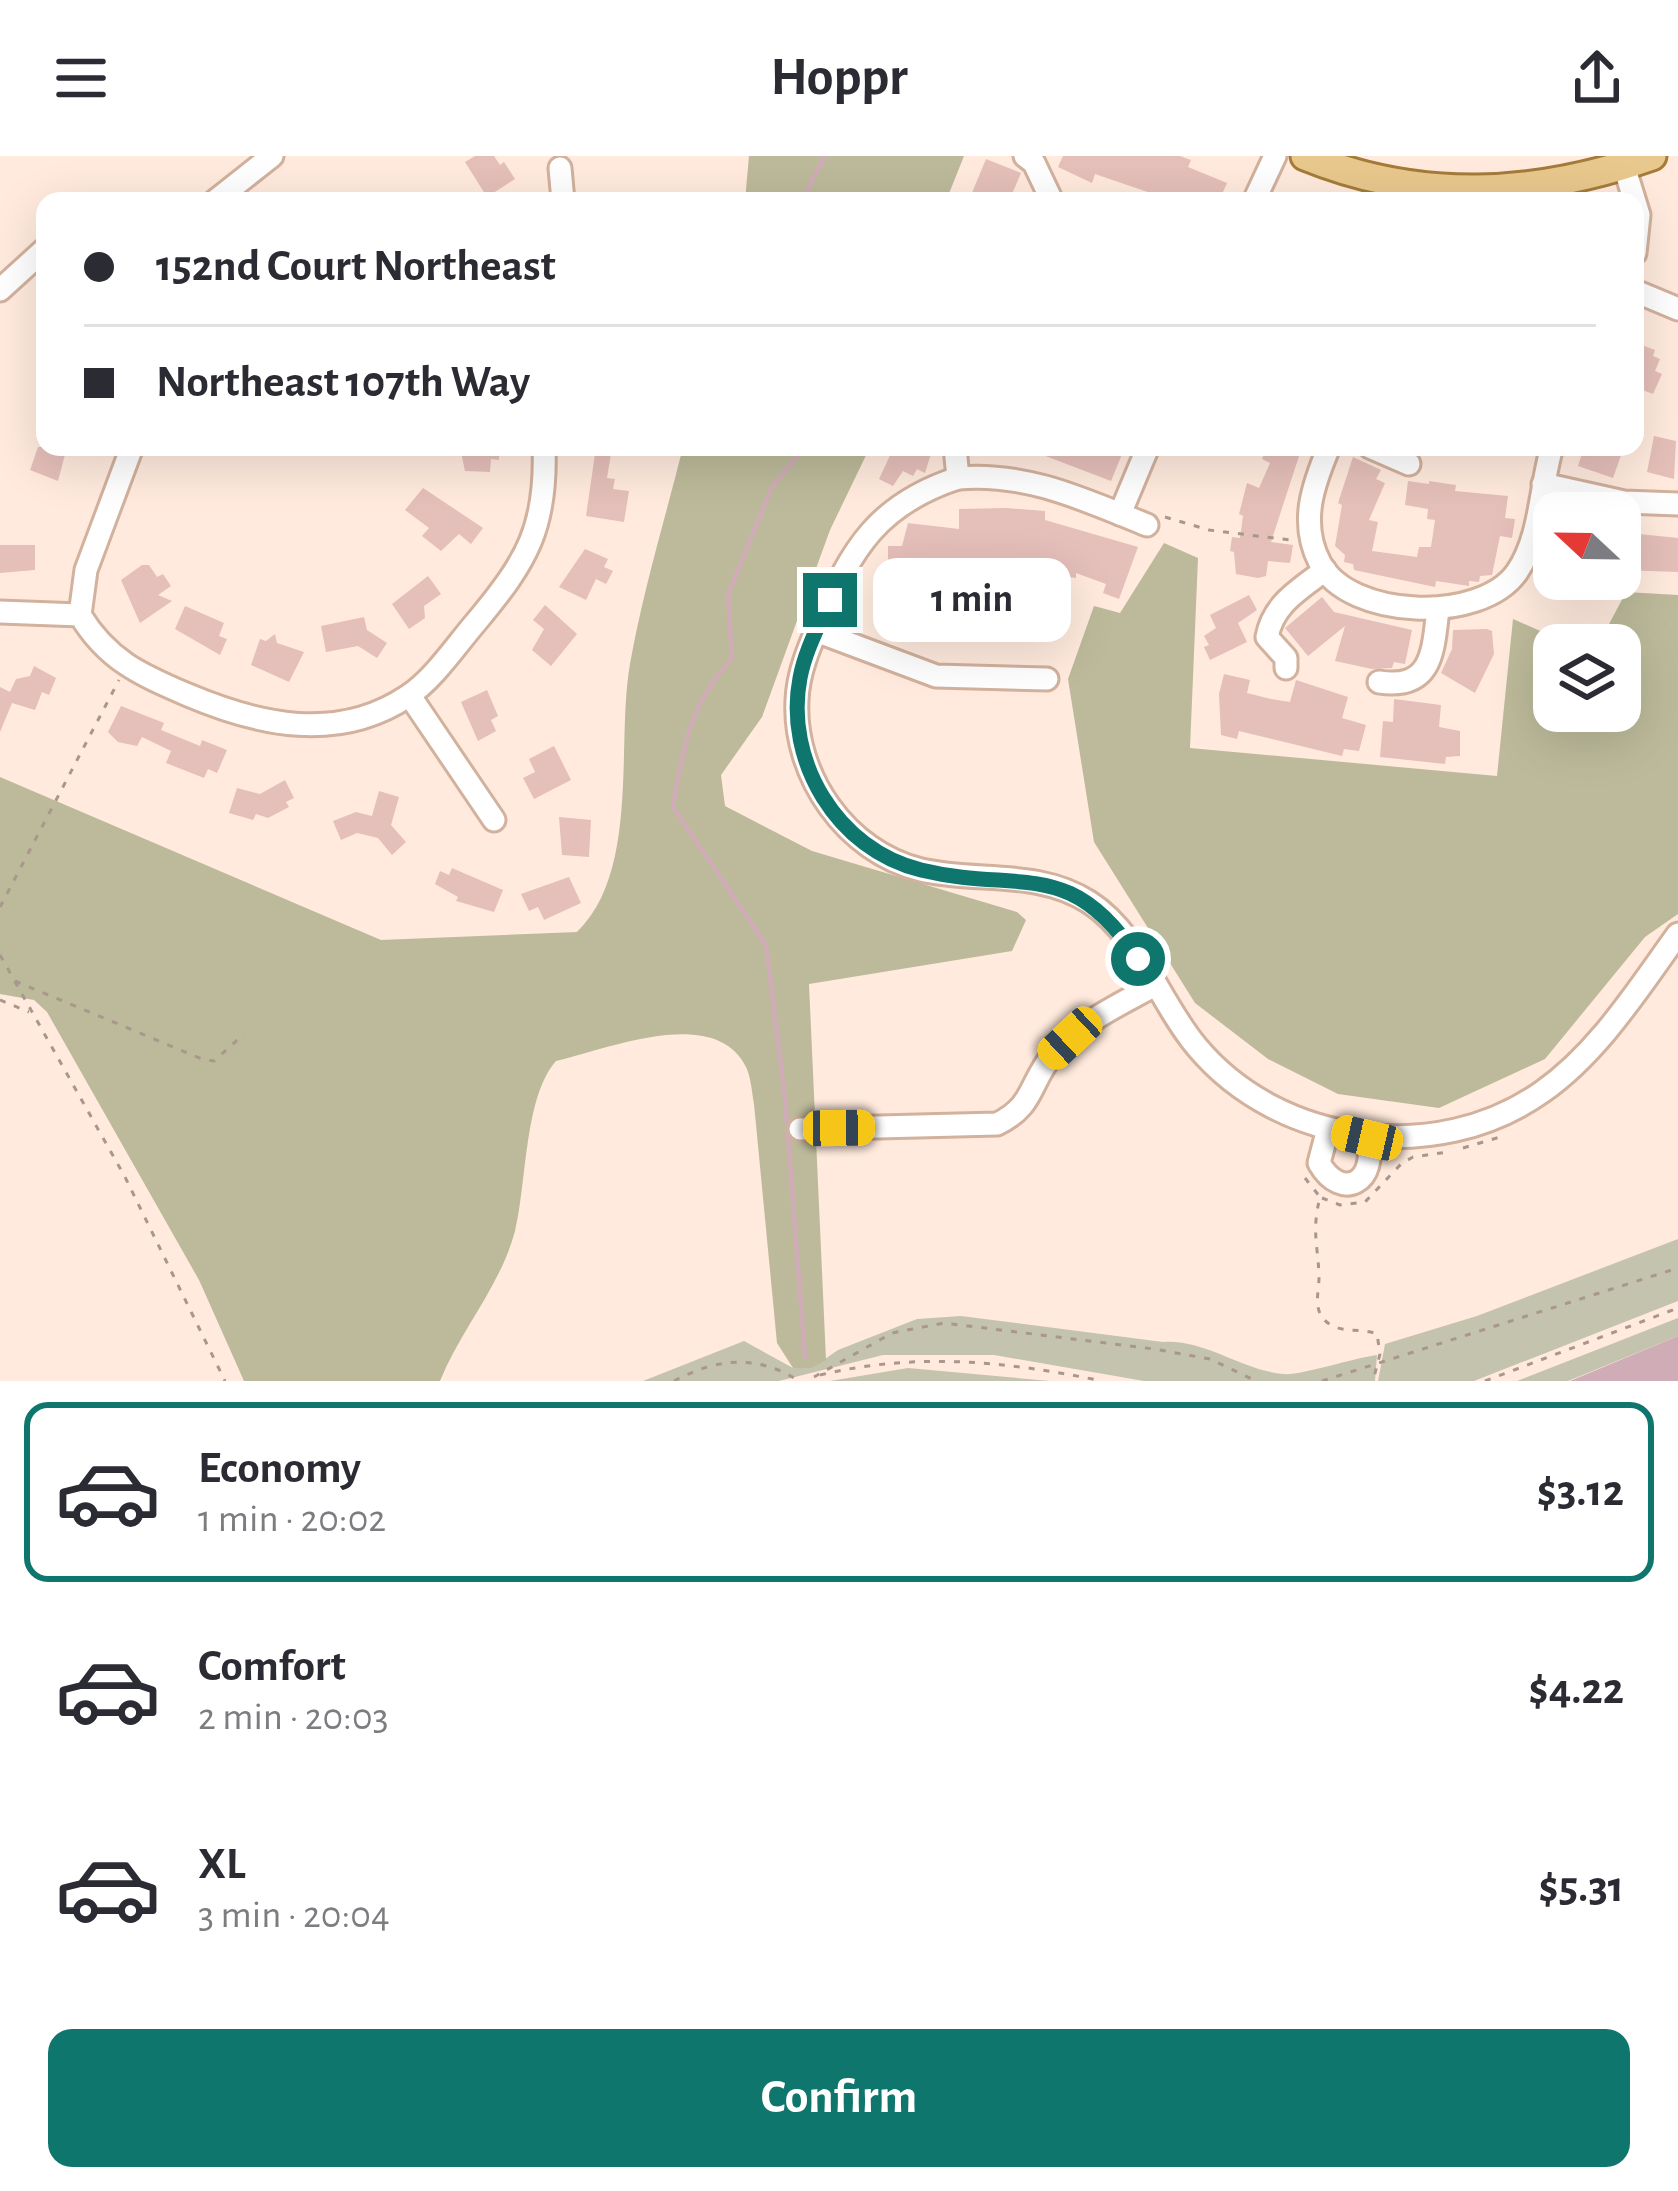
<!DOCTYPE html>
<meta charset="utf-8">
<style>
:root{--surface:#fff;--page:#f7f7f7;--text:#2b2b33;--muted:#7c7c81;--line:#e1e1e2;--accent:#0f766e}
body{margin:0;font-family:"Alegreya Sans",sans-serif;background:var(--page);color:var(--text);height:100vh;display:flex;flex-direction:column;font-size:45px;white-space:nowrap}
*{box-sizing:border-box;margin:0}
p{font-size:39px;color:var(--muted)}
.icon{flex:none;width:66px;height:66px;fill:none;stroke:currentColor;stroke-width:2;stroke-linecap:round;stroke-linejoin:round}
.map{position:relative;height:1225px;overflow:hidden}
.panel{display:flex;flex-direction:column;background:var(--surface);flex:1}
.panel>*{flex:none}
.banner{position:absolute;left:36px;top:36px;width:1608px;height:264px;border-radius:24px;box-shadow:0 12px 48px #0002;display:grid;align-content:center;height:264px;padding:0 48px;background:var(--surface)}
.needle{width:78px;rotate:292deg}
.controls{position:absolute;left:1533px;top:336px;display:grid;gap:24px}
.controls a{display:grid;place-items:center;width:108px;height:108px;border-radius:24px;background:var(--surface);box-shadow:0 12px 48px #0002;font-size:60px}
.end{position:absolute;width:54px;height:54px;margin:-27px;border:15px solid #0f766e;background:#fff;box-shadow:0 0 0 6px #fff}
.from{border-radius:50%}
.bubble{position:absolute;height:84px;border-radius:24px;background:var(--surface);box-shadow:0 12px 48px #0002;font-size:39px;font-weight:600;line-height:84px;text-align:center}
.car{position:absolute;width:36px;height:72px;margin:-36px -18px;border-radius:15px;box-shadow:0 0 9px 3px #0007;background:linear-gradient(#f5c518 24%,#345 0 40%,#f5c518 0 76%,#345 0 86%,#f5c518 0)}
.banner b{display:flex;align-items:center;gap:42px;height:114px;font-size:45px}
.banner b+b{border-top:3px solid var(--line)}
.banner i{width:30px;height:30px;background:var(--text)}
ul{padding:21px 0 0;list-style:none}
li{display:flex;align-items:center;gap:36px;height:180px;margin:0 24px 18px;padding:0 24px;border:6px solid transparent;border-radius:24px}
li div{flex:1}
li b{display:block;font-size:45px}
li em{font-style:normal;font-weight:600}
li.active{border-color:var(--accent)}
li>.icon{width:108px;height:108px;stroke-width:1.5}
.cta{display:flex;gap:24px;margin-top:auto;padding:24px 48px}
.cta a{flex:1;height:138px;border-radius:24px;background:var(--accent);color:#fff;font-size:48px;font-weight:600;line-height:138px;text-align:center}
header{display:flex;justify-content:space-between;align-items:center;height:156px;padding:0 48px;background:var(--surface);font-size:54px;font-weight:600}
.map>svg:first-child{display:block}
.green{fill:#c4c3ae}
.forest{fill:#bcba9a}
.water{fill:#d0acb6}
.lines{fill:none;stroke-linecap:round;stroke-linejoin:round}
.stream{stroke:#d0acb6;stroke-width:4.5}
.building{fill:#e5bfba}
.minor-casing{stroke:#d2b19d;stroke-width:27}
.major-casing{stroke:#a47b39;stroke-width:33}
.path{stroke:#a9978d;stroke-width:3;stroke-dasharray:6 9;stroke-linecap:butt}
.minor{stroke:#fff;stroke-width:21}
.major{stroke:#e9c88d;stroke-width:27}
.route{stroke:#0f766e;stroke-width:15}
</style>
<header><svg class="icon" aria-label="menu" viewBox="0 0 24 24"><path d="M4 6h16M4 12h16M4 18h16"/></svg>Hoppr<svg class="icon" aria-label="share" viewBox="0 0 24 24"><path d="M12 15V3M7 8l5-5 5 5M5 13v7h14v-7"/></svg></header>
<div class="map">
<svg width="1678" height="1225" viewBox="0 0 1678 1225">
<rect width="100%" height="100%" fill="#ffeadd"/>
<!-- green -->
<g class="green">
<path d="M1678,1083V1145L1474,1225H1378L1385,1188L1477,1160Z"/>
<path d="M961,1160L1163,1186C1205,1183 1241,1214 1283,1218C1300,1220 1353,1202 1377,1199L1375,1225H1144L994,1199H883L779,1225H643L744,1185L793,1212H812L838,1194L917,1163Z"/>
<path d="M1678,1162V1180L1568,1225H1517Z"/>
<path d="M908,1212L1050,1225H830Z"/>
</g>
<!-- forest -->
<g class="forest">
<path d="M749,0H964L946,45H745Z"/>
<path d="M683,291H870L830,374L762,561L721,619L725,650L812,695L1017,756L1026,764L1012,795L809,828L826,1204L812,1212H793L777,1187L754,948C752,937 751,921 746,911C715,848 608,893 556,905C524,941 527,1027 515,1075C500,1131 461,1173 440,1225H244L199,1124L47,856L34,844L0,838V621L381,784L577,776C640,715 616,586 630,508C643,435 665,363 683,291Z"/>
<path d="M1164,387L1198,402L1190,592L1497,620L1513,463L1572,489H1554V555H1620V489H1598L1626,436L1678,439V758L1645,781L1545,903L1439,952L1338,938L1268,903L1195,847L1094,686L1068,523L1094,450L1120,457Z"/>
</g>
<!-- water -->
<path class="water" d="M1678,1180V1225H1570Z"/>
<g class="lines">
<!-- stream -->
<g class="stream">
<path d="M802,45L825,0"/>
<path d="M805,291L772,331L728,438L732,503C691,545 682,594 673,651L766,789L785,942L805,1201"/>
</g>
</g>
<!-- building -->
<g class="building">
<path d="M475,0H494L500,9L504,6L515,23L487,41L465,6Z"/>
<path d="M1063,0H1180L1191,4L1188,11L1227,27L1219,45H1174L1095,18L1092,27L1058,11Z"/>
<path d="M986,3L1021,17L1009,45H985L971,39Z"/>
<path d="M1639,188L1655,194L1653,200L1660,203L1655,215L1662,218L1653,238L1635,231Z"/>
<path d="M1654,280L1676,285L1674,323L1647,316Z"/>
<path d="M38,291H67L58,325L30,314Z"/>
<path d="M460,291H499V304L491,303L490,316L465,315Z"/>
<path d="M596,291H612L607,322L615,323L613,333L629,335L624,366L586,360Z"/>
<path d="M894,291H933L925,317L917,313L913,320L903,315L893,330L879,323Z"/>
<path d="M1022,291H1125L1111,325Z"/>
<path d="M1267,291L1301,294L1271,386L1293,389L1290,407L1268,405L1266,420L1258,422L1236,418L1234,396L1230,395L1232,381L1240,382L1243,360L1239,358L1247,327L1259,332L1270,307L1262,303Z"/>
<path d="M1584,291H1624L1613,322L1578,310Z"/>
<path d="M1353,301L1381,314L1376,323L1385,327L1369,364L1378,366L1372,395L1417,401L1419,391H1431L1435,364L1427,363L1428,353L1405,349L1408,325L1429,328V325L1456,329L1455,335L1508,340L1505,362L1515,363L1512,382L1500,380L1492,419L1480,420L1479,426L1469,425V430L1436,425L1435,431L1354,414L1353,408L1344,406L1345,399L1335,390L1342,349L1338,347Z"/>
<path d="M423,332L483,372L471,388L459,378L441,395L422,380L429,372L405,354Z"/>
<path d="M1006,352L1045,355V364L1138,391L1119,443L1103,437L1106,428L1076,417V422L1043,418L1045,407L990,402V407L951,406L943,413L888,409V390H902L908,367L959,373V353Z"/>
<path d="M1620,376L1678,382V416L1620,414Z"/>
<path d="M0,389H35V414L0,417Z"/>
<path d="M585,393L608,403L604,411L613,415L606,428L596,423L586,444L559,431Z"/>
<path d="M142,409H149L157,421L163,418L171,430L158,439L172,445L140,467L121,424Z"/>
<path d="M428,420L441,438L424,450L425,462L409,473L392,448Z"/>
<path d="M1249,439L1257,454L1238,467L1247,486L1210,504L1204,491L1209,489L1204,480L1216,472L1210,459Z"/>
<path d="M1322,441L1334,456L1412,474L1405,508L1394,506L1392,512L1372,513L1335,505L1345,470L1308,500L1285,472Z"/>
<path d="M545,449L577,478L551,510L532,494L544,473L533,464Z"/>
<path d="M185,450L224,467L219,480L227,483L220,499L175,473Z"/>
<path d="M364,461L367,474L387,487L377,502L358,490L326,496L321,470Z"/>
<path d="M1487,473L1492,475L1494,498L1475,537L1441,517L1452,493L1453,474Z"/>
<path d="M275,478L277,487L304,496L289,526L251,509L260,483L266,485Z"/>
<path d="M34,510L56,522L49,539L42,536L35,554L12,547L0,576V531L10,536L16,523L30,520Z"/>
<path d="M1224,518L1250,524L1247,537L1271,543L1290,546L1296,524L1348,541L1342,562L1366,569L1359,595L1344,593L1342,600L1239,575L1237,583L1221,579L1219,538Z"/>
<path d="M487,534L498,560L491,564L496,575L478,585L461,546Z"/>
<path d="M1394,543L1441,549L1439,571L1460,575V600L1446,601L1445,608L1380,601L1383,565L1393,566Z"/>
<path d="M121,550L164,567L161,574L200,590L202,584L227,594L217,617L208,613L204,622L166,607L171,595L142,581L137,590L118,586L108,576Z"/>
<path d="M554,590L571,624L534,643L523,622L535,616L529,603Z"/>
<path d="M285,624L294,642L286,646L289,651L268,662L256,658L253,664L229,657L237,632L260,638Z"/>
<path d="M379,635L399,641L391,669L406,686L392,699L378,682L357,677L341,684L333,665L356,656L372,660Z"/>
<path d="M559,661L591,664L589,701L562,699Z"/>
<path d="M452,712L503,734L494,756L456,745L458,741L435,728L440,715L449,719Z"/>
<path d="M569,721L581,747L544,764L538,751L529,755L521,738Z"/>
</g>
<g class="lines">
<defs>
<g id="minor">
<path d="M1025,0L1034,7L1052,45"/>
<path d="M1624,10L1639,59L1635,97"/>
<path d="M560,12L563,45"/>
<path d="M215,45L272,0"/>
<path d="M1254,45L1275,0"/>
<path d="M0,134L45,93"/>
<path d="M1635,135L1678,153"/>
<path d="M955,291L958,322C878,348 852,392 820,466C809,491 798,517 797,544C793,619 846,696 921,714C978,727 1037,713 1089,746C1139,778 1159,846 1197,891C1280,990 1437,1010 1542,936C1599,896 1638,833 1678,778"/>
<path d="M1329,291C1313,329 1299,367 1320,407C1349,463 1481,468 1517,416C1541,381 1540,331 1552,291"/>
<path d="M1370,291L1409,308"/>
<path d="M958,322C1027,316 1085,344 1147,369"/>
<path d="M1543,328L1624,346L1678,348"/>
<path d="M1120,358L1148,291"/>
<path d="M0,456L80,459C107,504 141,519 188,539C259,569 338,587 408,540C434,523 457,488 477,465C527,405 547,371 544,291"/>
<path d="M80,459L86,414L132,291"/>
<path d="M816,475L936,520L1047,523"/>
<path d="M1286,512V502L1267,481C1273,448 1299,434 1325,414"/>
<path d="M1379,526C1433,534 1433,495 1438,453"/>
<path d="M410,540L494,664"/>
<path d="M800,973L997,968C1035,950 1029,926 1054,897C1081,866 1119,849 1155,829"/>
<path d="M1328,973L1319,1007C1342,1047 1379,1025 1367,982"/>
</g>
<path id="major" d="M1305,0C1420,47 1535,41 1652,0"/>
</defs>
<!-- minor casing -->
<use href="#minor" class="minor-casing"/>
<!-- major casing -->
<use href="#major" class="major-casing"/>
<!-- path -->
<g class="path">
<path d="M1612,45H1613"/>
<path d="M1635,171L1646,163"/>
<path d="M1165,361L1209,374L1290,384"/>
<path d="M0,751L119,524"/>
<path d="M0,799L125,1021L225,1225"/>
<path d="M15,825L202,903L214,905L244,878"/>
<path d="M0,844L29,856"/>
<path d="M1463,992L1500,981"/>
<path d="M1305,1022L1320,1041C1312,1074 1317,1085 1319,1117C1320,1135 1310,1157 1331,1169C1345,1177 1363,1172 1377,1178L1380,1198L1373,1225"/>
<path d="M1322,1042L1340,1049L1365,1046L1401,1008L1413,1001L1448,996"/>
<path d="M820,1219C916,1196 1006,1205 1102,1225"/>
<path d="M814,1221L892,1177L944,1167L1154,1193L1210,1203L1256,1225"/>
<path d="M674,1225C717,1202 757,1198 799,1225"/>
<path d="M1322,1225L1678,1112"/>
<path d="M1485,1225L1678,1152"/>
</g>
<!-- minor -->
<use href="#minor" class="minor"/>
<!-- major -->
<use href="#major" class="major"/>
</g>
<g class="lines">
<!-- route -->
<path class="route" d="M830,444C819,469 805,495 800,522C784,604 837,694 921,714C1020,738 1070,699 1138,803"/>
</g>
</svg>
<div class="controls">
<a><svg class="needle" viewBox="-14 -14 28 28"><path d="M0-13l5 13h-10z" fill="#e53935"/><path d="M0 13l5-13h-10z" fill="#7c7c81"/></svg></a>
<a><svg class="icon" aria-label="layers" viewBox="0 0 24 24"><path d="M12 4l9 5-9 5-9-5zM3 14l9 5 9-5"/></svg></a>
</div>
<i class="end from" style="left:1138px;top:803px"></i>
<i class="end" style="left:830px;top:444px"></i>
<div class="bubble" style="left:873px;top:402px;width:198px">1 min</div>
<i class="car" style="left:1070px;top:882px;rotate:227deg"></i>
<i class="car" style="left:839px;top:972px;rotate:89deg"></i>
<i class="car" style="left:1367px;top:982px;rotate:283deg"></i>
<div class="banner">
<b><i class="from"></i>152nd Court Northeast</b>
<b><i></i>Northeast 107th Way</b>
</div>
</div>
<section class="panel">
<ul>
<li class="active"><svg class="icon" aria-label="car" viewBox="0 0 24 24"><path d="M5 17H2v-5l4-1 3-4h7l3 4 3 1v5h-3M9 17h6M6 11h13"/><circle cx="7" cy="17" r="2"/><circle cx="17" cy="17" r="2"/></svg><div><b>Economy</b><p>1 min · 20:02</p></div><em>$3.12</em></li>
<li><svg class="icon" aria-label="car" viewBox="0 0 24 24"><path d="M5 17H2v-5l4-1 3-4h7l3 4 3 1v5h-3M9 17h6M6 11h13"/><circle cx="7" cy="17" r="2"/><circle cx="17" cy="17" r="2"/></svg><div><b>Comfort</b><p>2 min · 20:03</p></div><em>$4.22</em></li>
<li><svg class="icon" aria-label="car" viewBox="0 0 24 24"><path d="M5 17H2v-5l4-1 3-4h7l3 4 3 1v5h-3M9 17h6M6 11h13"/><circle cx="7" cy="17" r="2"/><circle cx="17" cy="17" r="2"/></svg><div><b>XL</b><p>3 min · 20:04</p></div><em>$5.31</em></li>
</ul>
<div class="cta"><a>Confirm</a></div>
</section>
